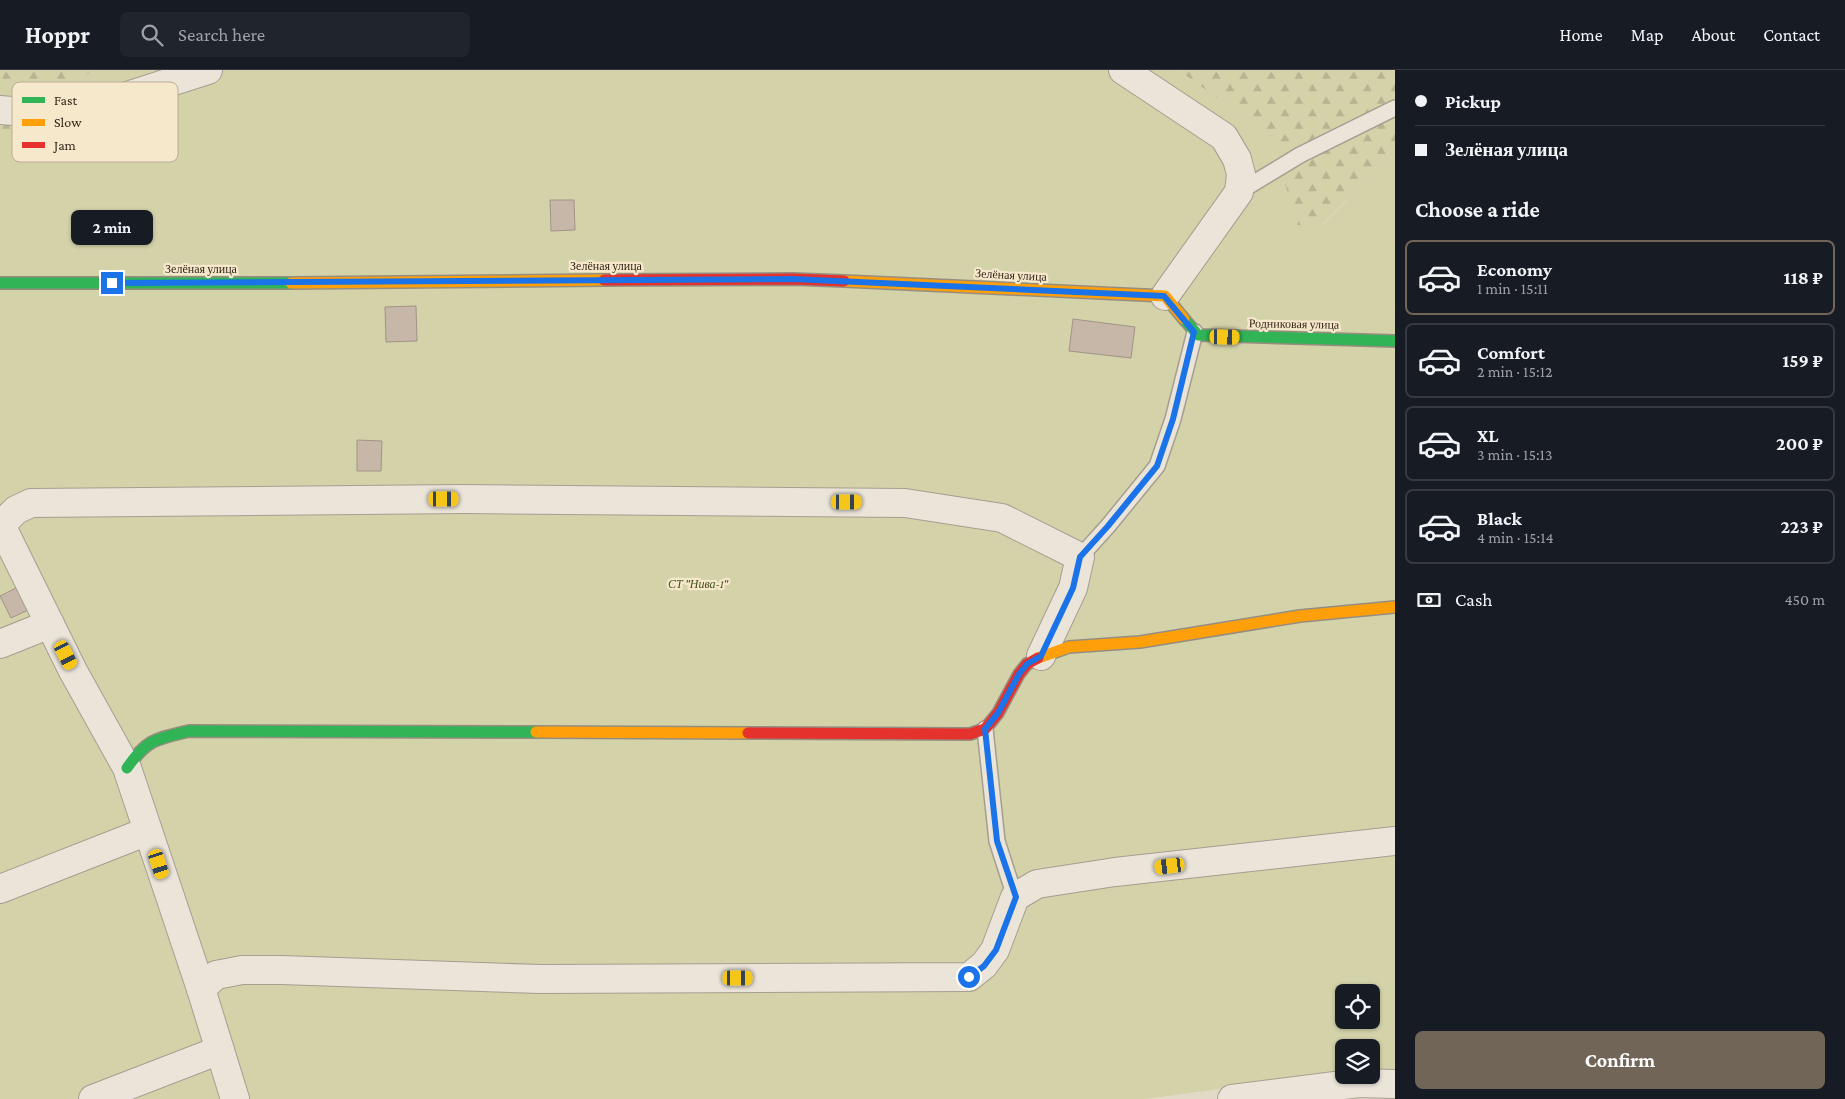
<!DOCTYPE html>
<meta charset="utf-8">
<style>
:root{--surface:#171b24;--page:#20242c;--text:#f1f3f6;--muted:#9ea1a6;--line:#363941;--accent:#716557}
body{margin:0;font-family:"Crimson Pro",serif;background:var(--page);color:var(--text);height:100vh;display:flex;flex-direction:column;font-size:19px;white-space:nowrap}
*{box-sizing:border-box;margin:0}
p{font-size:16px;color:var(--muted)}
.icon{flex:none;width:28px;height:28px;fill:none;stroke:currentColor;stroke-width:2;stroke-linecap:round;stroke-linejoin:round}
.map{position:relative;flex:1;overflow:hidden}
.panel{display:flex;flex-direction:column;background:var(--surface);width:450px}
.panel>*{flex:none}
.hud{display:grid;align-content:center;height:110px;padding:0 20px;background:var(--surface)}
.buttons{position:absolute;left:1335px;top:914px;display:grid;gap:10px}
.buttons a{display:grid;place-items:center;width:45px;height:45px;border-radius:8px;background:var(--surface);box-shadow:0 1px 4px #0004;font-size:25px}
.end{position:absolute;width:22px;height:22px;margin:-11px;border:6px solid #1a73e8;background:#fff;box-shadow:0 0 0 2px #fff}
.from{border-radius:50%}
.bubble{position:absolute;height:35px;border-radius:8px;background:var(--surface);box-shadow:0 1px 4px #0004;font-size:16px;font-weight:700;line-height:35px;text-align:center}
.car{position:absolute;width:15px;height:30px;margin:-15px -8px;border-radius:6px;box-shadow:0 0 4px 1px #0007;background:linear-gradient(#f5c518 24%,#345 0 40%,#f5c518 0 76%,#345 0 86%,#f5c518 0)}
.hud b{display:flex;align-items:center;gap:18px;height:48px;font-size:19px}
.hud b+b{border-top:1px solid var(--line)}
.hud i{width:12px;height:12px;background:var(--text)}
ul{padding:0;list-style:none}
li{display:flex;align-items:center;gap:15px;height:75px;margin:0 10px 8px;padding:0 10px;border:2px solid var(--line);border-radius:8px}
li div{flex:1}
li b{display:block;font-size:19px}
li em{font-style:normal;font-weight:700}
li.selected{border-color:var(--accent)}
li>.icon{width:45px;height:45px;stroke-width:1.5}
h2{padding:0 20px;font-size:22px;line-height:60px}
.pay{display:flex;align-items:center;gap:12px;height:55px;padding:0 20px;font-size:19px}
.pay p{margin-inline-start:auto}
.primary-button{display:flex;gap:10px;margin-top:auto;padding:10px 20px}
.primary-button a{flex:1;height:58px;border-radius:8px;background:var(--accent);color:#fff;font-size:20px;font-weight:700;line-height:58px;text-align:center}
header{display:flex;align-items:center;gap:30px;box-sizing:border-box;height:70px;padding:0 25px;background:var(--surface);border-bottom:1px solid var(--line)}
header strong{font-size:24px}
nav{display:flex;gap:28px;margin-inline-start:auto;font-size:18px}
.search{width:350px;height:45px;background:var(--page);display:flex;align-items:center;gap:12px;box-sizing:border-box;padding:0 18px;border-radius:8px;color:var(--muted);font-size:19px}
main{display:flex;flex:1;min-height:0}
.map>svg:first-child{display:block}
.forest{fill:url(#forest-firs)}
.green{fill:#d3d2a9;fill-rule:evenodd}
.building{fill:#c6b7a8;stroke:#a29487}
.lines{fill:none;stroke-linecap:round;stroke-linejoin:round}
.lane-casing{stroke:#a69e91;stroke-width:18}
.street-casing{stroke:#a69e91;stroke-width:30}
.fast-casing{stroke:#968d81;stroke-width:14}
.slow-casing{stroke:#968d81;stroke-width:14}
.jam-casing{stroke:#968d81;stroke-width:14}
.lane{stroke:#eae4d9;stroke-width:15}
.street{stroke:#eae4d9;stroke-width:28}
.fast{stroke:#30b455;stroke-width:11}
.slow{stroke:#ff9f0a;stroke-width:11}
.jam{stroke:#e5322d;stroke-width:11}
.route{stroke:#1a73e8;stroke-width:6}
.labels{text-anchor:middle;stroke-width:4.5;stroke-linejoin:round;paint-order:stroke}
.street-label{font-size:12px;fill:#34261a;stroke:#f6e8cb}
.park-label{font-size:12px;font-style:italic;fill:#465120;stroke:#f6e8cb}
.key{fill:#f6e8cb;stroke:#bcae96;stroke-width:1}
.key-label{font-size:14px;fill:#34261a}
</style>
<header>
<strong>Hoppr</strong>
<div class="search"><svg class="icon" aria-label="search" viewBox="0 0 24 24"><circle cx="10" cy="10" r="6"/><path d="M15 15l6 6"/></svg>Search here</div>
<nav><a>Home</a><a>Map</a><a>About</a><a>Contact</a></nav>
</header>
<main>
<div class="map">
<svg width="1395" height="1029" viewBox="0 0 1395 1029">
<defs>
<pattern id="forest-firs" width="22" height="20" patternUnits="userSpaceOnUse" patternTransform="scale(1.25)"><rect width="22" height="20" fill="#d3d2a9"/><path d="M5 1l3.5 6h-7zM16 11l3.5 6h-7z" fill="#b6b491"/></pattern>
</defs>
<rect width="100%" height="100%" fill="#e2d9c7"/>
<!-- forest -->
<g class="forest">
<path d="M0,0H92L0,83Z"/>
<path d="M1178,0H1395V84L1321,155H1297L1271,67Z"/>
</g>
<!-- green -->
<path class="green" d="M92,0H1178L1271,67L1297,155H1322L1395,84V1000H1371V978H1344V1002L1145,1029H0V83ZM1344,922H1371V950H1344Z"/>
<!-- building -->
<g class="building">
<path d="M550,130H574L575,160L551,161Z"/>
<path d="M416,236L417,271L386,272L385,237Z"/>
<path d="M1073,249L1135,257L1131,288L1069,281Z"/>
<path d="M357,370L382,371L381,401H357Z"/>
<path d="M28,512L39,535L11,548L0,526Z"/>
</g>
<g class="lines">
<defs>
<g id="lane">
<path d="M1239,122L1300,85L1395,38"/>
<path d="M1080,487L1108,456L1157,396L1173,349L1195,262"/>
<path d="M985,659L997,771L1015,827"/>
</g>
<g id="street">
<path d="M1123,0L1224,67L1237,89L1241,104L1239,122L1165,226"/>
<path d="M0,40L61,45L99,35L208,0"/>
<path d="M0,453L73,601L127,698L201,919L235,1029"/>
<path d="M1,455L16,440L31,433L463,429L905,433L1002,448L1080,487L1073,518L1041,586"/>
<path d="M0,574L50,554"/>
<path d="M0,819L148,761"/>
<path d="M201,919L216,905L242,900H282L540,909L969,907L984,895L995,880L1015,827L1037,814L1115,802L1395,771"/>
<path d="M93,1029L220,980"/>
<path d="M1232,1029L1359,1013L1395,1014"/>
</g>
<g id="fast">
<path d="M0,213H291"/>
<path d="M1184,249L1198,265L1395,271"/>
<path d="M127,698C147,669 156,669 189,661L536,662"/>
</g>
<g id="slow">
<path d="M844,211L1165,226L1184,249"/>
<path d="M291,213L604,210"/>
<path d="M1038,588L1069,577L1140,572L1300,546L1395,537"/>
<path d="M536,662L748,663"/>
</g>
<g id="jam">
<path d="M604,210L793,209L844,211"/>
<path d="M748,663L970,664L985,659L998,643L1019,604L1027,594L1038,588"/>
</g>
</defs>
<!-- lane casing -->
<use href="#lane" class="lane-casing"/>
<!-- street casing -->
<use href="#street" class="street-casing"/>
<!-- fast casing -->
<use href="#fast" class="fast-casing"/>
<!-- slow casing -->
<use href="#slow" class="slow-casing"/>
<!-- jam casing -->
<use href="#jam" class="jam-casing"/>
<!-- lane -->
<use href="#lane" class="lane"/>
<!-- street -->
<use href="#street" class="street"/>
<!-- fast -->
<use href="#fast" class="fast"/>
<!-- slow -->
<use href="#slow" class="slow"/>
<!-- jam -->
<use href="#jam" class="jam"/>
</g>
<g class="lines">
<!-- route -->
<path class="route" d="M112,213L792,209L1164,226L1194,262L1173,349L1157,396L1108,456L1080,487L1073,518L1041,586L1027,594L1019,604L998,643L985,659L997,771L1016,827L996,880L984,896L969,907"/>
</g>
<g class="labels">
<!-- street labels -->
<g class="street-label">
<text x="606" y="200">Зелёная улица</text>
<text x="201" y="203">Зелёная улица</text>
<text transform="translate(1011 205) rotate(3)" y="4">Зелёная улица</text>
<text transform="translate(1294 254) rotate(1)" y="4">Родниковая улица</text>
</g>
<!-- park labels -->
<g class="park-label">
<text x="698" y="518">СТ "Нива-1"</text>
</g>
</g>
<!-- legend -->
<rect x="12" y="12" width="166" height="80" rx="8" class="key"/>
<rect x="22" y="27" width="23" height="6" fill="#30b455"/>
<rect x="22" y="49" width="23" height="7" fill="#ff9f0a"/>
<rect x="22" y="72" width="23" height="6" fill="#e5322d"/>
<g class="key-label">
<text x="54" y="35">Fast</text>
<text x="54" y="57">Slow</text>
<text x="54" y="80">Jam</text>
</g>
</svg>
<div class="buttons">
<a><svg class="icon" aria-label="locate" viewBox="0 0 24 24"><circle cx="12" cy="12" r="6"/><path d="M12 2v4M12 18v4M2 12h4M18 12h4"/></svg></a>
<a><svg class="icon" aria-label="layers" viewBox="0 0 24 24"><path d="M12 4l9 5-9 5-9-5zM3 14l9 5 9-5"/></svg></a>
</div>
<i class="end from" style="left:969px;top:907px"></i>
<i class="end" style="left:112px;top:213px"></i>
<div class="bubble" style="left:71px;top:140px;width:82px">2 min</div>
<i class="car" style="left:1225px;top:267px;rotate:91deg"></i>
<i class="car" style="left:444px;top:429px;rotate:90deg"></i>
<i class="car" style="left:847px;top:432px;rotate:90deg"></i>
<i class="car" style="left:66px;top:585px;rotate:153deg"></i>
<i class="car" style="left:159px;top:794px;rotate:162deg"></i>
<i class="car" style="left:1170px;top:796px;rotate:263deg"></i>
<i class="car" style="left:738px;top:908px;rotate:90deg"></i>
</div>
<section class="panel">
<div class="hud">
<b><i class="from"></i>Pickup</b>
<b><i></i>Зелёная улица</b>
</div>
<h2>Choose a ride</h2>
<ul>
<li class="selected"><svg class="icon" aria-label="car" viewBox="0 0 24 24"><path d="M5 17H2v-5l4-1 3-4h7l3 4 3 1v5h-3M9 17h6M6 11h13"/><circle cx="7" cy="17" r="2"/><circle cx="17" cy="17" r="2"/></svg><div><b>Economy</b><p>1 min · 15:11</p></div><em>118 ₽</em></li>
<li><svg class="icon" aria-label="car" viewBox="0 0 24 24"><path d="M5 17H2v-5l4-1 3-4h7l3 4 3 1v5h-3M9 17h6M6 11h13"/><circle cx="7" cy="17" r="2"/><circle cx="17" cy="17" r="2"/></svg><div><b>Comfort</b><p>2 min · 15:12</p></div><em>159 ₽</em></li>
<li><svg class="icon" aria-label="car" viewBox="0 0 24 24"><path d="M5 17H2v-5l4-1 3-4h7l3 4 3 1v5h-3M9 17h6M6 11h13"/><circle cx="7" cy="17" r="2"/><circle cx="17" cy="17" r="2"/></svg><div><b>XL</b><p>3 min · 15:13</p></div><em>200 ₽</em></li>
<li><svg class="icon" aria-label="car" viewBox="0 0 24 24"><path d="M5 17H2v-5l4-1 3-4h7l3 4 3 1v5h-3M9 17h6M6 11h13"/><circle cx="7" cy="17" r="2"/><circle cx="17" cy="17" r="2"/></svg><div><b>Black</b><p>4 min · 15:14</p></div><em>223 ₽</em></li>
</ul>
<div class="pay"><svg class="icon" aria-label="cash" viewBox="0 0 24 24"><path d="M3 7h18v10H3z"/><circle cx="12" cy="12" r="2"/></svg>Cash<p>450 m</p></div>
<div class="primary-button"><a>Confirm</a></div>
</section>
</main>
